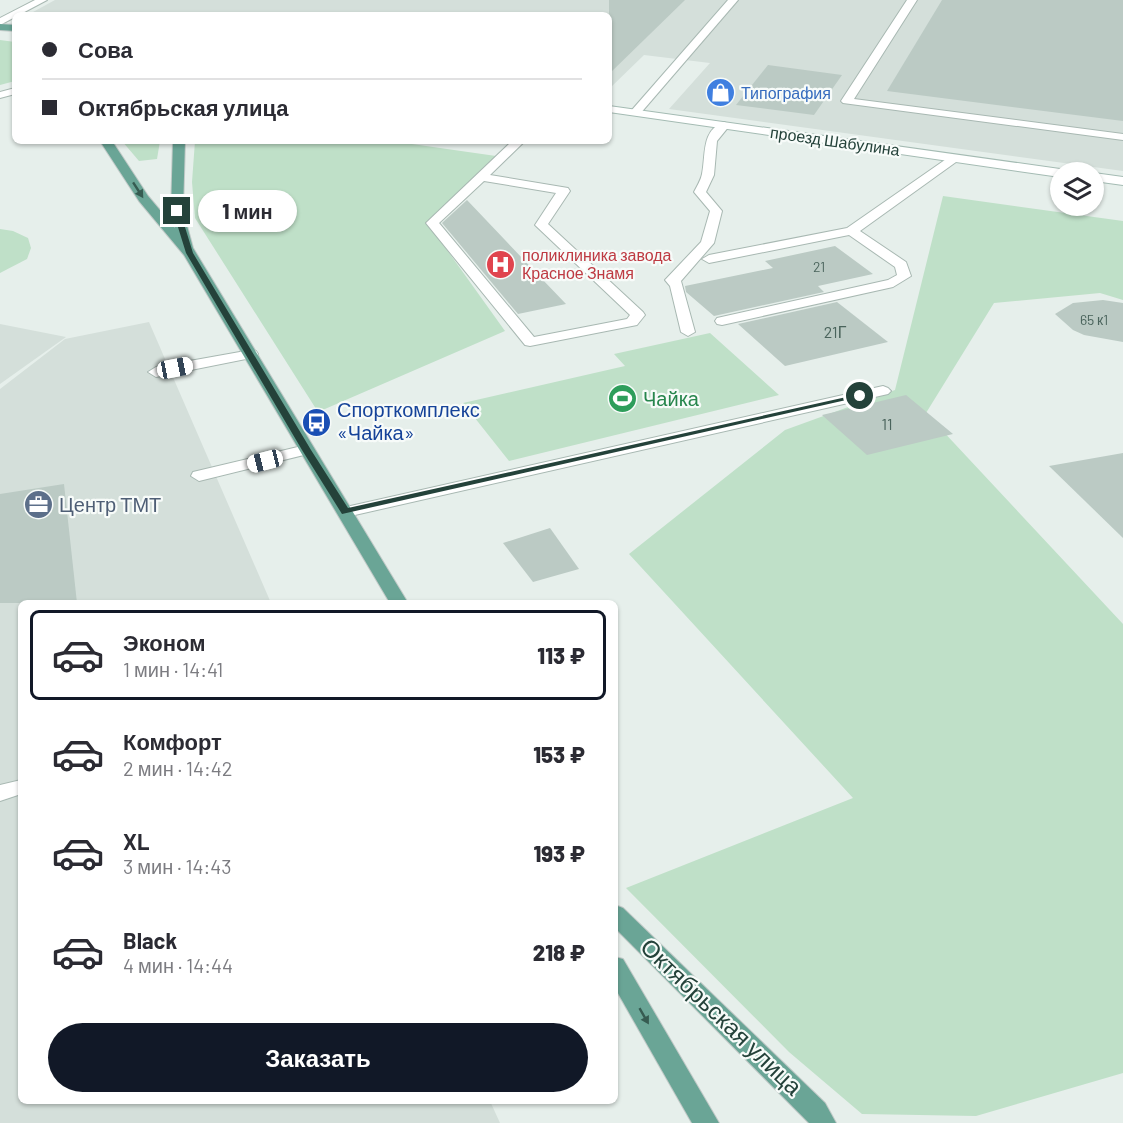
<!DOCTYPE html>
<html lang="ru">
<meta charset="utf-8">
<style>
:root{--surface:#fff;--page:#f7f7f7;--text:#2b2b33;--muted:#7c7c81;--line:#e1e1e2;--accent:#111827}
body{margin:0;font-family:Barlow,sans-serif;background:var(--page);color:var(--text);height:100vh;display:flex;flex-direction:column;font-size:22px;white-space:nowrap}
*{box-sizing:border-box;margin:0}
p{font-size:20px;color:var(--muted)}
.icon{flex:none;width:33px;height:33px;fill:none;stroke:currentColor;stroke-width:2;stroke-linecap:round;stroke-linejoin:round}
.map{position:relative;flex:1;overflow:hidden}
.details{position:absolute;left:18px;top:600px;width:600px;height:504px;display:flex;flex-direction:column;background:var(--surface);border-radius:9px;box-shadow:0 2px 4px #0004}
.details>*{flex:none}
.guide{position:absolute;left:12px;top:12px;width:600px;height:132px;border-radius:9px;box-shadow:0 2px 4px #0004;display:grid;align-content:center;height:132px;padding:0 30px;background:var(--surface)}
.controls{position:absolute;left:1050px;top:162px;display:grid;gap:12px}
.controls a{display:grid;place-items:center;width:54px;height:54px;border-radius:50%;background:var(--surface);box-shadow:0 2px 4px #0004;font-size:30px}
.end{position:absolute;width:27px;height:27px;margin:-14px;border:8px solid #24423a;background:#fff;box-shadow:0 0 0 3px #fff}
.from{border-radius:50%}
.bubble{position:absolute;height:42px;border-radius:21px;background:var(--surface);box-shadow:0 2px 4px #0004;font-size:20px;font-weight:800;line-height:42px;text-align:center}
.car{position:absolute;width:18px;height:36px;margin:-18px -9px;border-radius:8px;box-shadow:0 0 4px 2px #0007;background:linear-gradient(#fff 24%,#345 0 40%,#fff 0 76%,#345 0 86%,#fff 0)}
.guide b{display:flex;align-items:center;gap:21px;height:57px;font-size:22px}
.guide b+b{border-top:2px solid var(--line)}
.guide i{width:15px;height:15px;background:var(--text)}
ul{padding:10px 0 0;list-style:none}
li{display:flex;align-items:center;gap:18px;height:90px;margin:0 12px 9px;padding:0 18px;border:3px solid transparent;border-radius:9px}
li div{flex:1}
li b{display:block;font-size:22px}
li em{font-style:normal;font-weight:800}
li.active{border-color:var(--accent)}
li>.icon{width:54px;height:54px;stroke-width:1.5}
.primary-button{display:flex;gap:12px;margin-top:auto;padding:12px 30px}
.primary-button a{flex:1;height:69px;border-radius:36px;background:var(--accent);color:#fff;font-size:24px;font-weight:800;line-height:69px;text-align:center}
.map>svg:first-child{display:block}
.built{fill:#d4dfda}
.green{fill:#bfe0c8}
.building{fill:#bbcac4}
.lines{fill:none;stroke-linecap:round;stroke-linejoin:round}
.lane-casing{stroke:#a8b8b2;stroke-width:2}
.secondary-casing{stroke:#a4bbb3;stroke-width:2}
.primary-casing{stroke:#c2cac8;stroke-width:2}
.lane{fill:#fff;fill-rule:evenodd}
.secondary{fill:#fff;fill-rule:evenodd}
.primary{fill:#6aa596;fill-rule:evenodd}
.oneway{fill:#365b51}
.route{fill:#24423a}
.labels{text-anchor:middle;stroke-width:4.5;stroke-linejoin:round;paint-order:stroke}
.far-number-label{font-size:14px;fill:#4a645c}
.far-shop-label{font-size:16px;fill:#366cbe;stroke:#f7fbf9;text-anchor:start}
.far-street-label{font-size:16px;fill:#24423a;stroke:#f7fbf9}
.far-health-label{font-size:16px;fill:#be3a42;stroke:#f7fbf9;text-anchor:start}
.number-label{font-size:16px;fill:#4a645c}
.leisure-label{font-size:20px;fill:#27864d;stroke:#f7fbf9;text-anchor:start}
.transit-label{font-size:20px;fill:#164399;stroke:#f7fbf9;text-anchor:start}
.service-label{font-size:20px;fill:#4e5e75;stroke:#f7fbf9;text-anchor:start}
.near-street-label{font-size:24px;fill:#24423a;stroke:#f7fbf9}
</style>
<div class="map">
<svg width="1123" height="1123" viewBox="0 0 1123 1123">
<rect width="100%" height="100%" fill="#e6efeb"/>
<!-- built -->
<g class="built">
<path d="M55,0H1123V171L669,109L710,63L644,55L609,89V15H58L33,12Z"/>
<path d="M149,322L271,603H21V1101H490L500,1123H0V389L65,339Z"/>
<path d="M0,324L66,337L0,384Z"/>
</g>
<!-- green -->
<g class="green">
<path d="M0,40L15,42V81L0,85Z"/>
<path d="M122,141H160L157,159L139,161Z"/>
<path d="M195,141H414L412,144L496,156L427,222L505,331L318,412L195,218L192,182Z"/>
<path d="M943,196L1123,221V300L1100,293L994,303L926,413L1123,624V1073L976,1116L862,1114L789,1052L626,888L853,798L629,554L785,430L895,390Z"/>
<path d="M0,229L13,231L28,238L31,248L27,259L0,273Z"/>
<path d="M710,333L779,395L509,461L463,403L625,366L614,354Z"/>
</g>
<!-- building -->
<g class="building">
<path d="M609,0H685L609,74Z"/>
<path d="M942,0H1123V121L887,91Z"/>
<path d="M768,65L842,75L814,115L736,105Z"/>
<path d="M467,200L542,279L566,304L518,314L442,223Z"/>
<path d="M835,246L873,274L818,286L824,292L714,316L686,292L685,286L773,268L765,261Z"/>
<path d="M1103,300L1123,303V342L1084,335L1073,330L1055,314L1073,303Z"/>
<path d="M837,302L888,342L785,366L738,324Z"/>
<path d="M906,395L953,434L867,455L822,415Z"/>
<path d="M1123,453V538L1049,466Z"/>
<path d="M64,484L77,603H0V494Z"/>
<path d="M550,528L579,569L533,582L503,543Z"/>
</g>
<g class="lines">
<defs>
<g id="lane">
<path d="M35,0H47L0,25V18Z"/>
<path d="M728,0H738L639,115H631V111Z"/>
<path d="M907,0H917L854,99L1123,134V140L843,103L841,101Z"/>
<path d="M15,88V94L0,98V92Z"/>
<path d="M724,122L730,125L717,141L714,175L706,192L722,211L714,243L681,281L695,332L688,336L681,332L670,286L665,280L701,242L710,211L694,192C697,186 701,180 702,174C706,155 701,130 724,122Z"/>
<path d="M512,141H525L490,175L568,188L570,191L548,224L643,312L645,315L637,325L530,346L525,345L426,223ZM484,181L556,193L535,225L630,315L627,319L534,337L439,223Z"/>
<path d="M952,155L956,156V162L860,231L906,262L911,276L893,287L722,325L717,324L715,321L717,318L888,280L897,275L895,267L849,235L709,263L702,259L709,255L847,228Z"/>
<path d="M251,350L256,351L258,354L256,357L156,377L148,372L156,367Z"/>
<path d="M883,386L888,388L891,391L888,394L346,517L340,516L337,512L340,508L346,507Z"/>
<path d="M306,445L312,447L314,450L312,453L199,481L191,476L193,472Z"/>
<path d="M21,780V794L0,801V785Z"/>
</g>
<g id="secondary">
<path d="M609,106L1060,169L1066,172H1060V177L609,112Z"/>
<path d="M1094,173L1123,177V185L1094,181Z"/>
</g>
<g id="primary">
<path d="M0,24L15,25V31L0,30Z"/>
<path d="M100,141H112L148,196L175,228L171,211L173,141H185L183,211L193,248L408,603H390L184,255L139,201Z"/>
<path d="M615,905L623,908L825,1103L836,1123H809L615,928Z"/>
<path d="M615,957L623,959L719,1123H692L615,988Z"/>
</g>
</defs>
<!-- lane casing -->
<use href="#lane" class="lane-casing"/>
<!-- secondary casing -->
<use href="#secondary" class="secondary-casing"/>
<!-- primary casing -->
<use href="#primary" class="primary-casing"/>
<!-- lane -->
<use href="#lane" class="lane"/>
<!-- secondary -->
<use href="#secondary" class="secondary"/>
<!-- primary -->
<use href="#primary" class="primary"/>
</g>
<!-- one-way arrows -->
<defs><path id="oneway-solid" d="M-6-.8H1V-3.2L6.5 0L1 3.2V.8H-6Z" transform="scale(1.5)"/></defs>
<g class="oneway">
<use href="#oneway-solid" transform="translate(138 190) rotate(57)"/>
<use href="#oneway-solid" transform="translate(644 1016) rotate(60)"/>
</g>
<!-- route -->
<path class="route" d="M177,209L180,211L193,253L311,450L348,508L860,394L864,396L342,514L302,450L186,253L173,211Z"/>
<!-- icons -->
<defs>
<symbol id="shop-disc" viewBox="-11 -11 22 22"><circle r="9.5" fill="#3f7fe0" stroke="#f7fbf9"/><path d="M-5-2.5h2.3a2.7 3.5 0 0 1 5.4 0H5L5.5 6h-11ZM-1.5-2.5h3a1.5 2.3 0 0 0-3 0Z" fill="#fff"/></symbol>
<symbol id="hospital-disc" viewBox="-11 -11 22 22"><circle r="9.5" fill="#e0444e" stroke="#f7fbf9"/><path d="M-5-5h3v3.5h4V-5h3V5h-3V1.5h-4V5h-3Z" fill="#fff"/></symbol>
<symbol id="stadium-disc" viewBox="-11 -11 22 22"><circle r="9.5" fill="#2e9e5b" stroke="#f7fbf9"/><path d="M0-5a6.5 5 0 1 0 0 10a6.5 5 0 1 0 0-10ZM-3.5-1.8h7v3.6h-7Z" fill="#fff"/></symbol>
<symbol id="bus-disc" viewBox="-11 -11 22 22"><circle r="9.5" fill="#1a4fb4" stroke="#f7fbf9"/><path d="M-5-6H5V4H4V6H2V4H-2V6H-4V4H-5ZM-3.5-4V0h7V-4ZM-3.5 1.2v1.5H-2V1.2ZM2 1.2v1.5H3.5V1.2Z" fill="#fff"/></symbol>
<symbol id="office-disc" viewBox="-11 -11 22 22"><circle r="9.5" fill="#5c6f8a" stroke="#f7fbf9"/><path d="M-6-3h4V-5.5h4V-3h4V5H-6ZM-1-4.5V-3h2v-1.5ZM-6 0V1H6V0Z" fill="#fff"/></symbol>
</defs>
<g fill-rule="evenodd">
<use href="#shop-disc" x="704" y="76" width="33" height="33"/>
<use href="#hospital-disc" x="484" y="248" width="33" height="33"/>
<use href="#stadium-disc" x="606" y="382" width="33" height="33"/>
<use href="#bus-disc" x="300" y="406" width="33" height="33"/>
<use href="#office-disc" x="22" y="488" width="33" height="33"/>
</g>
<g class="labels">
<!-- far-number labels -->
<g class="far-number-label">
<text x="819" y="272">21</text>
<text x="1094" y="325">65 к1</text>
</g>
<!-- far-shop labels -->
<g class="far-shop-label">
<text x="741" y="99">Типография</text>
</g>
<!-- far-street labels -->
<g class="far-street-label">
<text transform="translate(835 141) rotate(8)" y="6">проезд Шабулина</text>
</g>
<!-- far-health labels -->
<g class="far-health-label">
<text x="522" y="261">поликлиника завода<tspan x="522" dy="18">Красное Знамя</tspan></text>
</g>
<!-- number labels -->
<g class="number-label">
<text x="835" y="338">21Г</text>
<text x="887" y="430">11</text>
</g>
<!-- leisure labels -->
<g class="leisure-label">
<text x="643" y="406">Чайка</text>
</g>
<!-- transit labels -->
<g class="transit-label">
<text x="337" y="417">Спорткомплекс<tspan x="337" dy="23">«Чайка»</tspan></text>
</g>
<!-- service labels -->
<g class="service-label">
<text x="59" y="512">Центр ТМТ</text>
</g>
<!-- near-street labels -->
<g class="near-street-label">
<text transform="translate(721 1017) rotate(44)" y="8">Октябрьская улица</text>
</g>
</g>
</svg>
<div class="controls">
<a><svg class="icon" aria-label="layers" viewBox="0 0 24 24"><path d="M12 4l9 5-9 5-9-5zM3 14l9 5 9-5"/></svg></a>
</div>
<i class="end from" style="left:860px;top:396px"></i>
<i class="end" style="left:177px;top:211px"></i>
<div class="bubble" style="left:198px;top:190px;width:99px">1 мин</div>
<i class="car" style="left:175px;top:368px;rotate:79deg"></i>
<i class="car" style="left:265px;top:461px;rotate:256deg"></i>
<div class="guide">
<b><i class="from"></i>Сова</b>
<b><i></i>Октябрьская улица</b>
</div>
<section class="details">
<ul>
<li class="active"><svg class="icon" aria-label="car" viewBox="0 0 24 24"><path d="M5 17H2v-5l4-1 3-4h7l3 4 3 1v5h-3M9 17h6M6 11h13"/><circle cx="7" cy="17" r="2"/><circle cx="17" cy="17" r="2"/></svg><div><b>Эконом</b><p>1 мин · 14:41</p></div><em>113 ₽</em></li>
<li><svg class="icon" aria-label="car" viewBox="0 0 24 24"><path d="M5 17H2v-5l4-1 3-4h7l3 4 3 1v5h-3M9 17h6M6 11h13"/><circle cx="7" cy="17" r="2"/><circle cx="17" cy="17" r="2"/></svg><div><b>Комфорт</b><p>2 мин · 14:42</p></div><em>153 ₽</em></li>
<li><svg class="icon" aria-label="car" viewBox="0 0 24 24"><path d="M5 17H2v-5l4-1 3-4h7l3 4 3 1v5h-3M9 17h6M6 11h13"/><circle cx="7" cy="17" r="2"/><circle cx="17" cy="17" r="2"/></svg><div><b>XL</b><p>3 мин · 14:43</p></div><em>193 ₽</em></li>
<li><svg class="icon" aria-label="car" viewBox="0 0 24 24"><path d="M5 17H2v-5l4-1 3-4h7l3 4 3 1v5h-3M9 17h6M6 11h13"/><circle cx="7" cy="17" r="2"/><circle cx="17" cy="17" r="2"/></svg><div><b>Black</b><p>4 мин · 14:44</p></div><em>218 ₽</em></li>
</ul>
<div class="primary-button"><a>Заказать</a></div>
</section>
</div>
